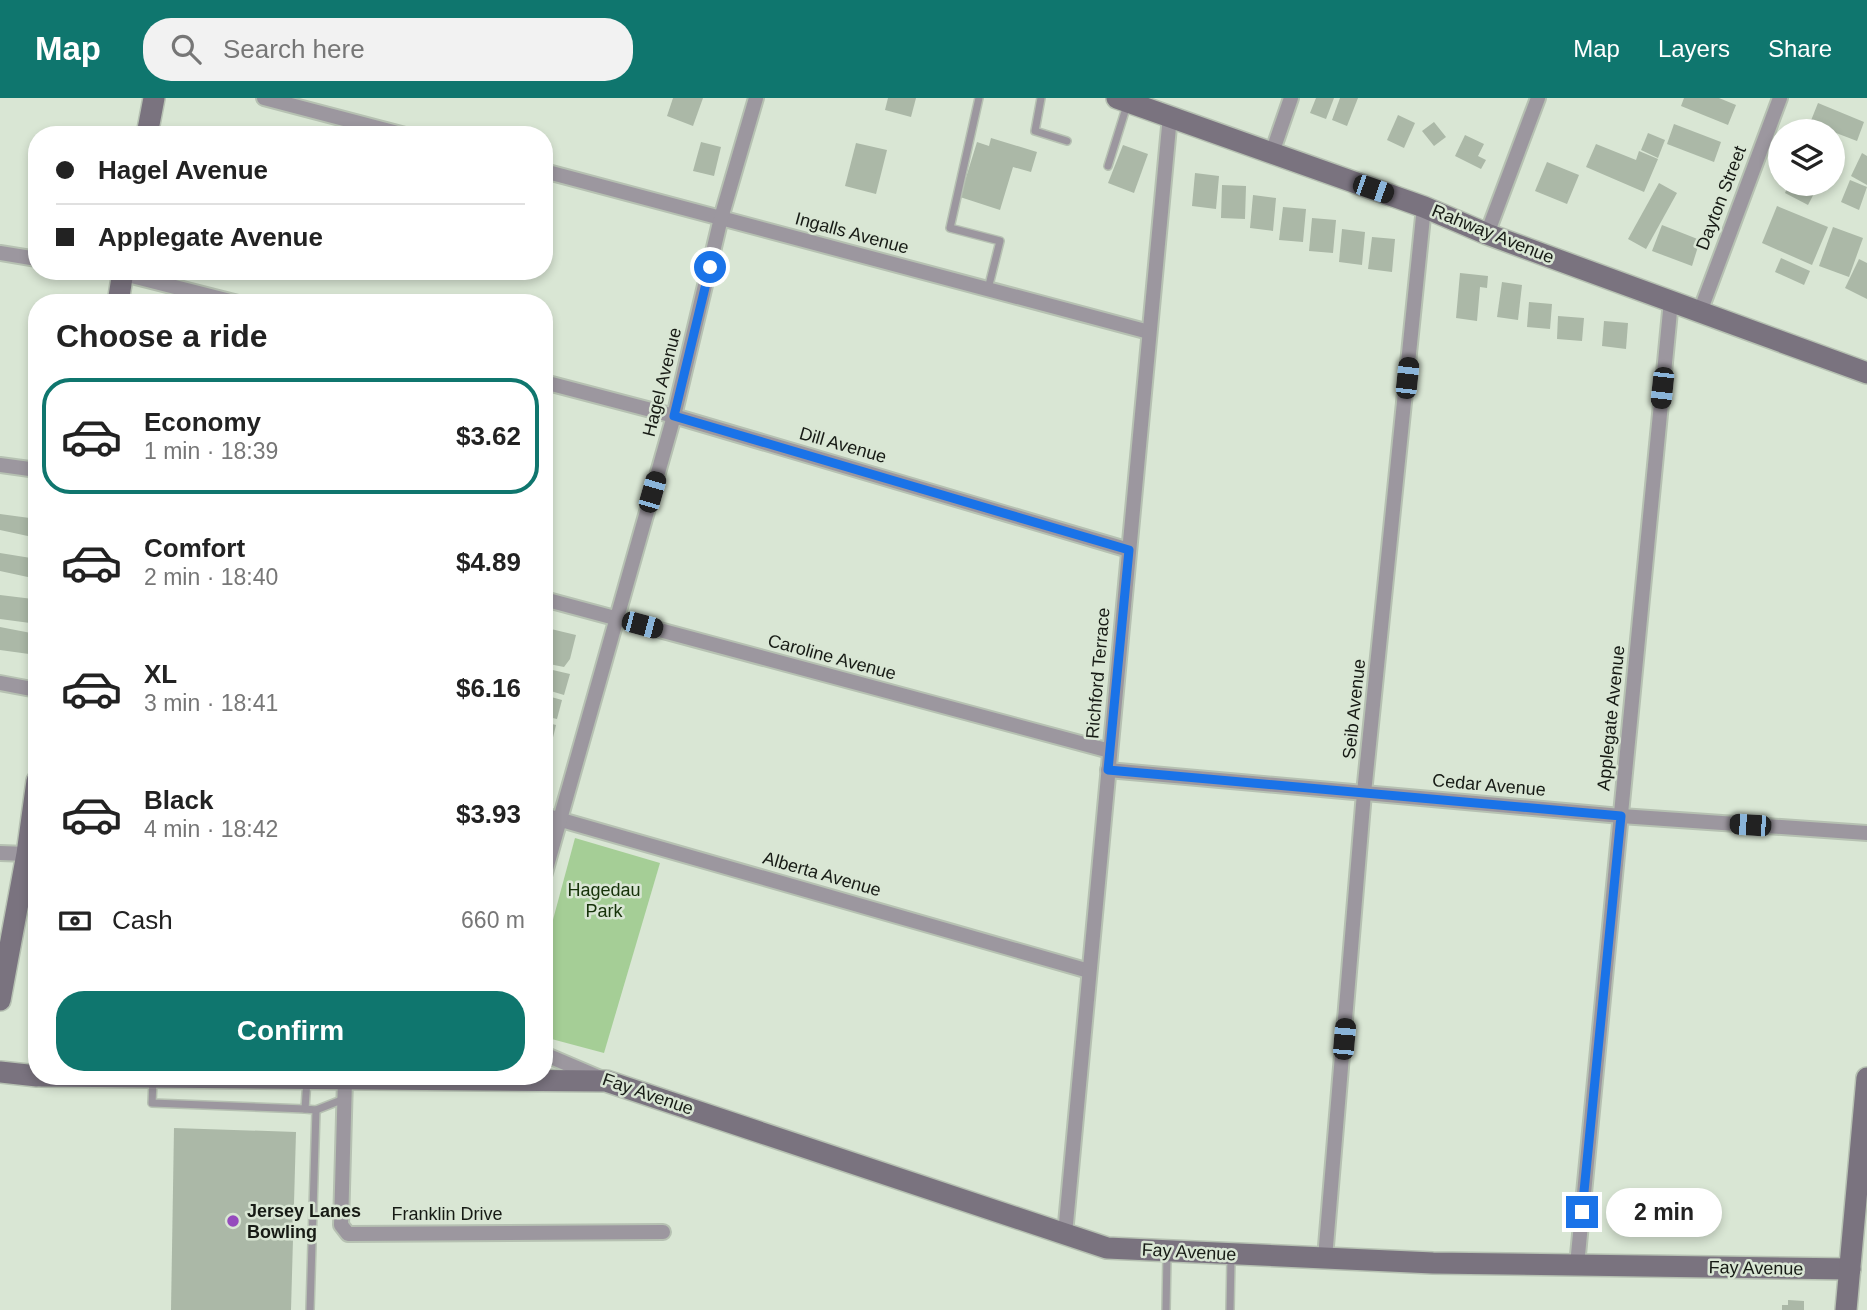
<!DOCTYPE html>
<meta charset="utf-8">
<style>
:root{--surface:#fff;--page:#f2f2f2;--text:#222;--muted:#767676;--line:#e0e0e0;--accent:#0f766e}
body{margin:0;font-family:Helvetica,sans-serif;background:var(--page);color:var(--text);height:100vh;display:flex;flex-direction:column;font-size:26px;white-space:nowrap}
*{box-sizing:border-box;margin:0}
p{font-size:23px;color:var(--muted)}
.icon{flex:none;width:38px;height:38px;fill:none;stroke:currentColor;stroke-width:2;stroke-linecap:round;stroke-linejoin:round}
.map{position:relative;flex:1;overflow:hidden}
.panel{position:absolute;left:28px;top:196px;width:525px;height:791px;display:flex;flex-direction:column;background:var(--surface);border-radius:28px;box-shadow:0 4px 10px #0003}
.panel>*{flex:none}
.banner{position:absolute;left:28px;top:28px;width:525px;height:154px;border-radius:28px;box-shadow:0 4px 10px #0003;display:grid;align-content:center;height:154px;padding:0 28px;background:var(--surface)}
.tools{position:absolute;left:1768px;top:21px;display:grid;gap:14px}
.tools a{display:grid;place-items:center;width:77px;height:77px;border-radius:50%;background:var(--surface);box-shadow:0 4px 10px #0003;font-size:35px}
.end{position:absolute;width:32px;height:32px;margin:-16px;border:9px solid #1a73e8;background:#fff;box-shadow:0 0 0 4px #fff}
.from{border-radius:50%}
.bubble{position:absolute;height:49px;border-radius:24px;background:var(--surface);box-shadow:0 4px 10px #0003;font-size:23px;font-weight:800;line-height:49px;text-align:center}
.car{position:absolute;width:21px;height:42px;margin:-21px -10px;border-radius:9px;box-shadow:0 0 5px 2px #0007;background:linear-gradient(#222 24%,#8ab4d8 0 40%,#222 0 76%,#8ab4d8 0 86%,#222 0)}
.banner b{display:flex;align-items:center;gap:24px;height:66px;font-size:26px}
.banner b+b{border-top:2px solid var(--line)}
.banner i{width:18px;height:18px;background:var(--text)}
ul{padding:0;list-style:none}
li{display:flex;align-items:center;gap:21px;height:116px;margin:0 14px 10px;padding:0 14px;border:4px solid transparent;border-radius:28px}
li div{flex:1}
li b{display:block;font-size:26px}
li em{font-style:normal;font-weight:800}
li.on{border-color:var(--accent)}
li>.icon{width:63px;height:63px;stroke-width:1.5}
h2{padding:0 28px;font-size:32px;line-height:84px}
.pay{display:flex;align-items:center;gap:18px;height:77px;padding:0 28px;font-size:26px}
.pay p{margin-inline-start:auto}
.action{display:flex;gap:14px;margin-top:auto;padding:14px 28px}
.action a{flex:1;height:80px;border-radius:28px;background:var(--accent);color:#fff;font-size:28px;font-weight:800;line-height:80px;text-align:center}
header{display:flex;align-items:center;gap:42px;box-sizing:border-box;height:98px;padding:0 35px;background:var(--accent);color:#fff}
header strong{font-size:33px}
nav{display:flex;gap:38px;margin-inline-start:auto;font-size:24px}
.search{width:490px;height:63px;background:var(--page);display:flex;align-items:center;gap:18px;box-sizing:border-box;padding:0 24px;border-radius:28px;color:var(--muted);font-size:26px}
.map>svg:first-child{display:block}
.green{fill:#a5ce96}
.building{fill:#abb8a7}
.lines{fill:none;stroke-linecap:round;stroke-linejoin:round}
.lane-casing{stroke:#b6c1b2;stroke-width:10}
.street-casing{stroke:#b6c1b2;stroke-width:18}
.secondary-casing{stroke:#b6c1b2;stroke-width:24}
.lane{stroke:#9c979f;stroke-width:7}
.street{stroke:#9c979f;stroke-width:14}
.secondary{stroke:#7a737f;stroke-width:21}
.route{stroke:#1a73e8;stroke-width:9}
.poi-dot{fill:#954bbd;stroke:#d9e6d4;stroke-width:2.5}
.labels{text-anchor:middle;stroke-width:5;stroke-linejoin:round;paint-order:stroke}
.street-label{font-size:18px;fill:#171b15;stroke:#d9e6d4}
.park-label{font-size:18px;fill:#163209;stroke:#d9e6d4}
.poi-label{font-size:18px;font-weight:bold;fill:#171b15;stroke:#d9e6d4;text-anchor:start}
</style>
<header>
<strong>Map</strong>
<div class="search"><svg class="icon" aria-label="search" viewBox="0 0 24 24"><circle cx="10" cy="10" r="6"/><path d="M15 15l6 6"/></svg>Search here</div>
<nav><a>Map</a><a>Layers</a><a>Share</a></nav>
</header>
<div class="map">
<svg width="1867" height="1212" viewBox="0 0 1867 1212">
<rect width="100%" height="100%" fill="#d9e6d4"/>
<!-- green -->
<path class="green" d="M575,740L660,765L604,955L544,939V855Z"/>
<!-- building -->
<g class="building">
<path d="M673,0H703L693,28L667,18Z"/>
<path d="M888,0H916L911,19L885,12Z"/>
<path d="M1316,0H1334L1326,21L1310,15Z"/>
<path d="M1340,0H1358L1347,28L1332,22Z"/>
<path d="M1684,0H1719L1736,7L1728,27L1681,8Z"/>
<path d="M1818,5L1864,24L1857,43L1810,25Z"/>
<path d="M1398,17L1415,25L1404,50L1387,42Z"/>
<path d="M1434,24L1446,39L1434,48L1422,33Z"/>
<path d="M1674,26L1721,44L1714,64L1667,46Z"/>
<path d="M1648,35L1665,42L1658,60L1641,52Z"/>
<path d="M1465,37L1484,46L1478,58L1486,62L1481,71L1455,58Z"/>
<path d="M991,40L1037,54L1031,74L1013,69L1000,112L960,99L977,44L989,48Z"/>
<path d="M701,44L721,49L714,78L693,73Z"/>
<path d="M856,45L887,52L876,96L845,88Z"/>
<path d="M1596,46L1636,62L1639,53L1658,61L1644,94L1586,69Z"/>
<path d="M1123,47L1148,56L1134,95L1108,85Z"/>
<path d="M1862,55L1867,58V87L1851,78Z"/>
<path d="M1547,64L1579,77L1567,106L1535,93Z"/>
<path d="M1195,75L1219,78L1216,111L1192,108Z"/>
<path d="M1850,82L1867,89L1859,112L1841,104Z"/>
<path d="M1659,85L1677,95L1646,151L1628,141Z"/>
<path d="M1789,86H1819L1808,107L1785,95Z"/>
<path d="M1222,87L1246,88L1245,121L1221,120Z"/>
<path d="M1253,97L1276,100L1273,133L1250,130Z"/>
<path d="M1777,108L1828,129L1812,167L1762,145Z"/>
<path d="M1283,109L1306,111L1303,144L1279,142Z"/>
<path d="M1312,120L1336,122L1333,155L1309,153Z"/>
<path d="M1662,127L1700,142L1692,168L1652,153Z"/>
<path d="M1833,129L1863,140L1849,179L1819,168Z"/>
<path d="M1342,131L1365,134L1362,167L1339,164Z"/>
<path d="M1372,139L1395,141L1392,174L1368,171Z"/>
<path d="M1781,160L1810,173L1804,187L1775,174Z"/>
<path d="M1859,161L1867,165V201L1845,190Z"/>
<path d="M1460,175L1488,178L1487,190L1480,189L1477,223L1456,220Z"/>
<path d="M1502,184L1522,187L1518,222L1497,219Z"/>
<path d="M1529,204L1552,206L1550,231L1527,229Z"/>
<path d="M1558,218L1584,220L1582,243L1557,241Z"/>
<path d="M1604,223L1628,225L1626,251L1602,248Z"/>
<path d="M0,416L37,421V440L0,432Z"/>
<path d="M0,455L37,461V481L0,473Z"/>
<path d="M0,497L33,501L30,525L0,521Z"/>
<path d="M0,529L31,535L29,556L0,552Z"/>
<path d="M551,531L576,537L570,561L564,569L544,565Z"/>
<path d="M544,570L570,576L564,597L544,591Z"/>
<path d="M544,597L562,602L557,621L544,618Z"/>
<path d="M544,624L556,627L551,648L544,646Z"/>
<path d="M174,1030L296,1034L291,1212H171Z"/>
<path d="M1788,1202L1804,1203V1212H1782V1207H1788Z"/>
</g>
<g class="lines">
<defs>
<g id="lane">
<path d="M979,0L950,130L1000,143L988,191"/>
<path d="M1041,0L1035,33L1067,43"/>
<path d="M1108,68L1127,7"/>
<path d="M153,983L152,1005L305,1011L307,981"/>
<path d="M305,1011L316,1012L310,1212"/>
<path d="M316,1012L344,1001"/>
<path d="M1166,1212L1167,1157"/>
<path d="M1230,1212L1231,1160"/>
</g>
<g id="street">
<path d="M264,0L405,37"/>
<path d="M1272,55L1291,0"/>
<path d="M544,73L1149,234"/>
<path d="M1487,136L1538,0"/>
<path d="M0,155L37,161"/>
<path d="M112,173L238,205"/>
<path d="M1700,214L1780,0"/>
<path d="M544,284L674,318L1129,452"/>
<path d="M0,367L37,372"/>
<path d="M544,501L1110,653"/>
<path d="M0,585L37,592"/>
<path d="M1108,672L1621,718L1867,735"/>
<path d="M544,717L1089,873"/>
<path d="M0,755L27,756"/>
<path d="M544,778L674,318L721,120L756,0"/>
<path d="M18,800L37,805"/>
<path d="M544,956L598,979"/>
<path d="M345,981L341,1127L348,1136L663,1134"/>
<path d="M1065,1136L1170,18"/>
<path d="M1325,1160L1364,695L1424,109"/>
<path d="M1577,1167L1671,203"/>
</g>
<g id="secondary">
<path d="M1117,0L1424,109L1487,136L1867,275"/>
<path d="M147,37L154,0"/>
<path d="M118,205L123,173"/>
<path d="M0,902L27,756L37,683"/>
<path d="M0,974L37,978"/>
<path d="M41,978L606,983L1107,1150L1433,1165L1850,1171"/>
<path d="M1846,1212L1867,980"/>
</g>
</defs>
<!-- lane casing -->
<use href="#lane" class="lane-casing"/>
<!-- street casing -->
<use href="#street" class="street-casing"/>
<!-- secondary casing -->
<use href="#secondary" class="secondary-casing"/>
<!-- lane -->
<use href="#lane" class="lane"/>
<!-- street -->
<use href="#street" class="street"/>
<!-- secondary -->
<use href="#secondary" class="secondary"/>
</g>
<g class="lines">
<!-- route -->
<path class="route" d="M710,169L674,318L1129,452L1108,672L1621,718L1582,1114"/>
</g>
<!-- markers -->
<circle class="poi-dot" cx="233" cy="1123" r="7"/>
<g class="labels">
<!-- street labels -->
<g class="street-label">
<text transform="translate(1721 100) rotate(-69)" y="6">Dayton Street</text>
<text transform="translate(852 135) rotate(15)" y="6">Ingalls Avenue</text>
<text transform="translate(1493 136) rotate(22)" y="6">Rahway Avenue</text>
<text transform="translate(662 284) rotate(-76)" y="6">Hagel Avenue</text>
<text transform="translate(843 347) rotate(16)" y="6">Dill Avenue</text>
<text transform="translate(832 559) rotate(15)" y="6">Caroline Avenue</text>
<text transform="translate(1098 575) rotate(-85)" y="6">Richford Terrace</text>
<text transform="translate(1354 611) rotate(-84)" y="6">Seib Avenue</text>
<text transform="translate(1611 620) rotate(-84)" y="6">Applegate Avenue</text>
<text transform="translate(1489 687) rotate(5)" y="6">Cedar Avenue</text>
<text transform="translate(822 776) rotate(16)" y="6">Alberta Avenue</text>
<text transform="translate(648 996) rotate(19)" y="6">Fay Avenue</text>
<text x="447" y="1122">Franklin Drive</text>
<text transform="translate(1189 1154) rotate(3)" y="6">Fay Avenue</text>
<text transform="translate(1756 1170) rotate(1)" y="6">Fay Avenue</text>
</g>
<!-- park labels -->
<g class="park-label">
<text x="604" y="798">Hagedau<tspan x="604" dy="21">Park</tspan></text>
</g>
<!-- poi labels -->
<g class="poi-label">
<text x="247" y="1119">Jersey Lanes<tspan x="247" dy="21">Bowling</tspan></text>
</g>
</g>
</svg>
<div class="tools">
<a><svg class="icon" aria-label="layers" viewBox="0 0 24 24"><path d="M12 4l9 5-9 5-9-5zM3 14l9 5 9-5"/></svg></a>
</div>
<i class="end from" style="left:710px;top:169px"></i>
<i class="end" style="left:1582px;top:1114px"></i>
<div class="bubble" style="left:1606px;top:1090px;width:116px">2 min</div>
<i class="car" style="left:1373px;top:91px;rotate:109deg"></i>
<i class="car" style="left:1407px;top:280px;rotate:6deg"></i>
<i class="car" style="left:1662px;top:290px;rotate:186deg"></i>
<i class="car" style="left:652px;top:394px;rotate:16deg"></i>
<i class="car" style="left:642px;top:527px;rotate:105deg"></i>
<i class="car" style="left:1750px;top:727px;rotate:274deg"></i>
<i class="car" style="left:1344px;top:941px;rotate:5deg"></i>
<div class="banner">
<b><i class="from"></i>Hagel Avenue</b>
<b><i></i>Applegate Avenue</b>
</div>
<section class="panel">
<h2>Choose a ride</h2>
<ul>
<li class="on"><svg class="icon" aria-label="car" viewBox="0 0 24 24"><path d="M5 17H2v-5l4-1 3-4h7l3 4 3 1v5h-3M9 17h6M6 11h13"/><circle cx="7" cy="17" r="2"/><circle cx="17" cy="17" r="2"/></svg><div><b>Economy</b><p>1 min · 18:39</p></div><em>$3.62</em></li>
<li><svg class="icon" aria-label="car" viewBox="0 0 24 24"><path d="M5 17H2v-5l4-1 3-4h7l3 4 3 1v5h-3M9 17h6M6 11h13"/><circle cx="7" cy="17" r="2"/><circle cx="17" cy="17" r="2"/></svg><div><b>Comfort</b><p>2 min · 18:40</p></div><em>$4.89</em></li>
<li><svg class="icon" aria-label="car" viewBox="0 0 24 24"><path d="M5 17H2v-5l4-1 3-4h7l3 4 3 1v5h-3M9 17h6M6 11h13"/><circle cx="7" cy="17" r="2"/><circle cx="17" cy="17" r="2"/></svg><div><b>XL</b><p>3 min · 18:41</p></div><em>$6.16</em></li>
<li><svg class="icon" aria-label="car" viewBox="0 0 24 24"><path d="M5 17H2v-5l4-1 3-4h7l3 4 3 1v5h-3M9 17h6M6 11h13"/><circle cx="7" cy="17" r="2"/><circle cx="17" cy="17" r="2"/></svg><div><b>Black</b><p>4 min · 18:42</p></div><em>$3.93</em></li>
</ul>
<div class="pay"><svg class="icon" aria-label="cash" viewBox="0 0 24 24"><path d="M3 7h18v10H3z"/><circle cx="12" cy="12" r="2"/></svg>Cash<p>660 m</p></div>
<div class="action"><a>Confirm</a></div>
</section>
</div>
